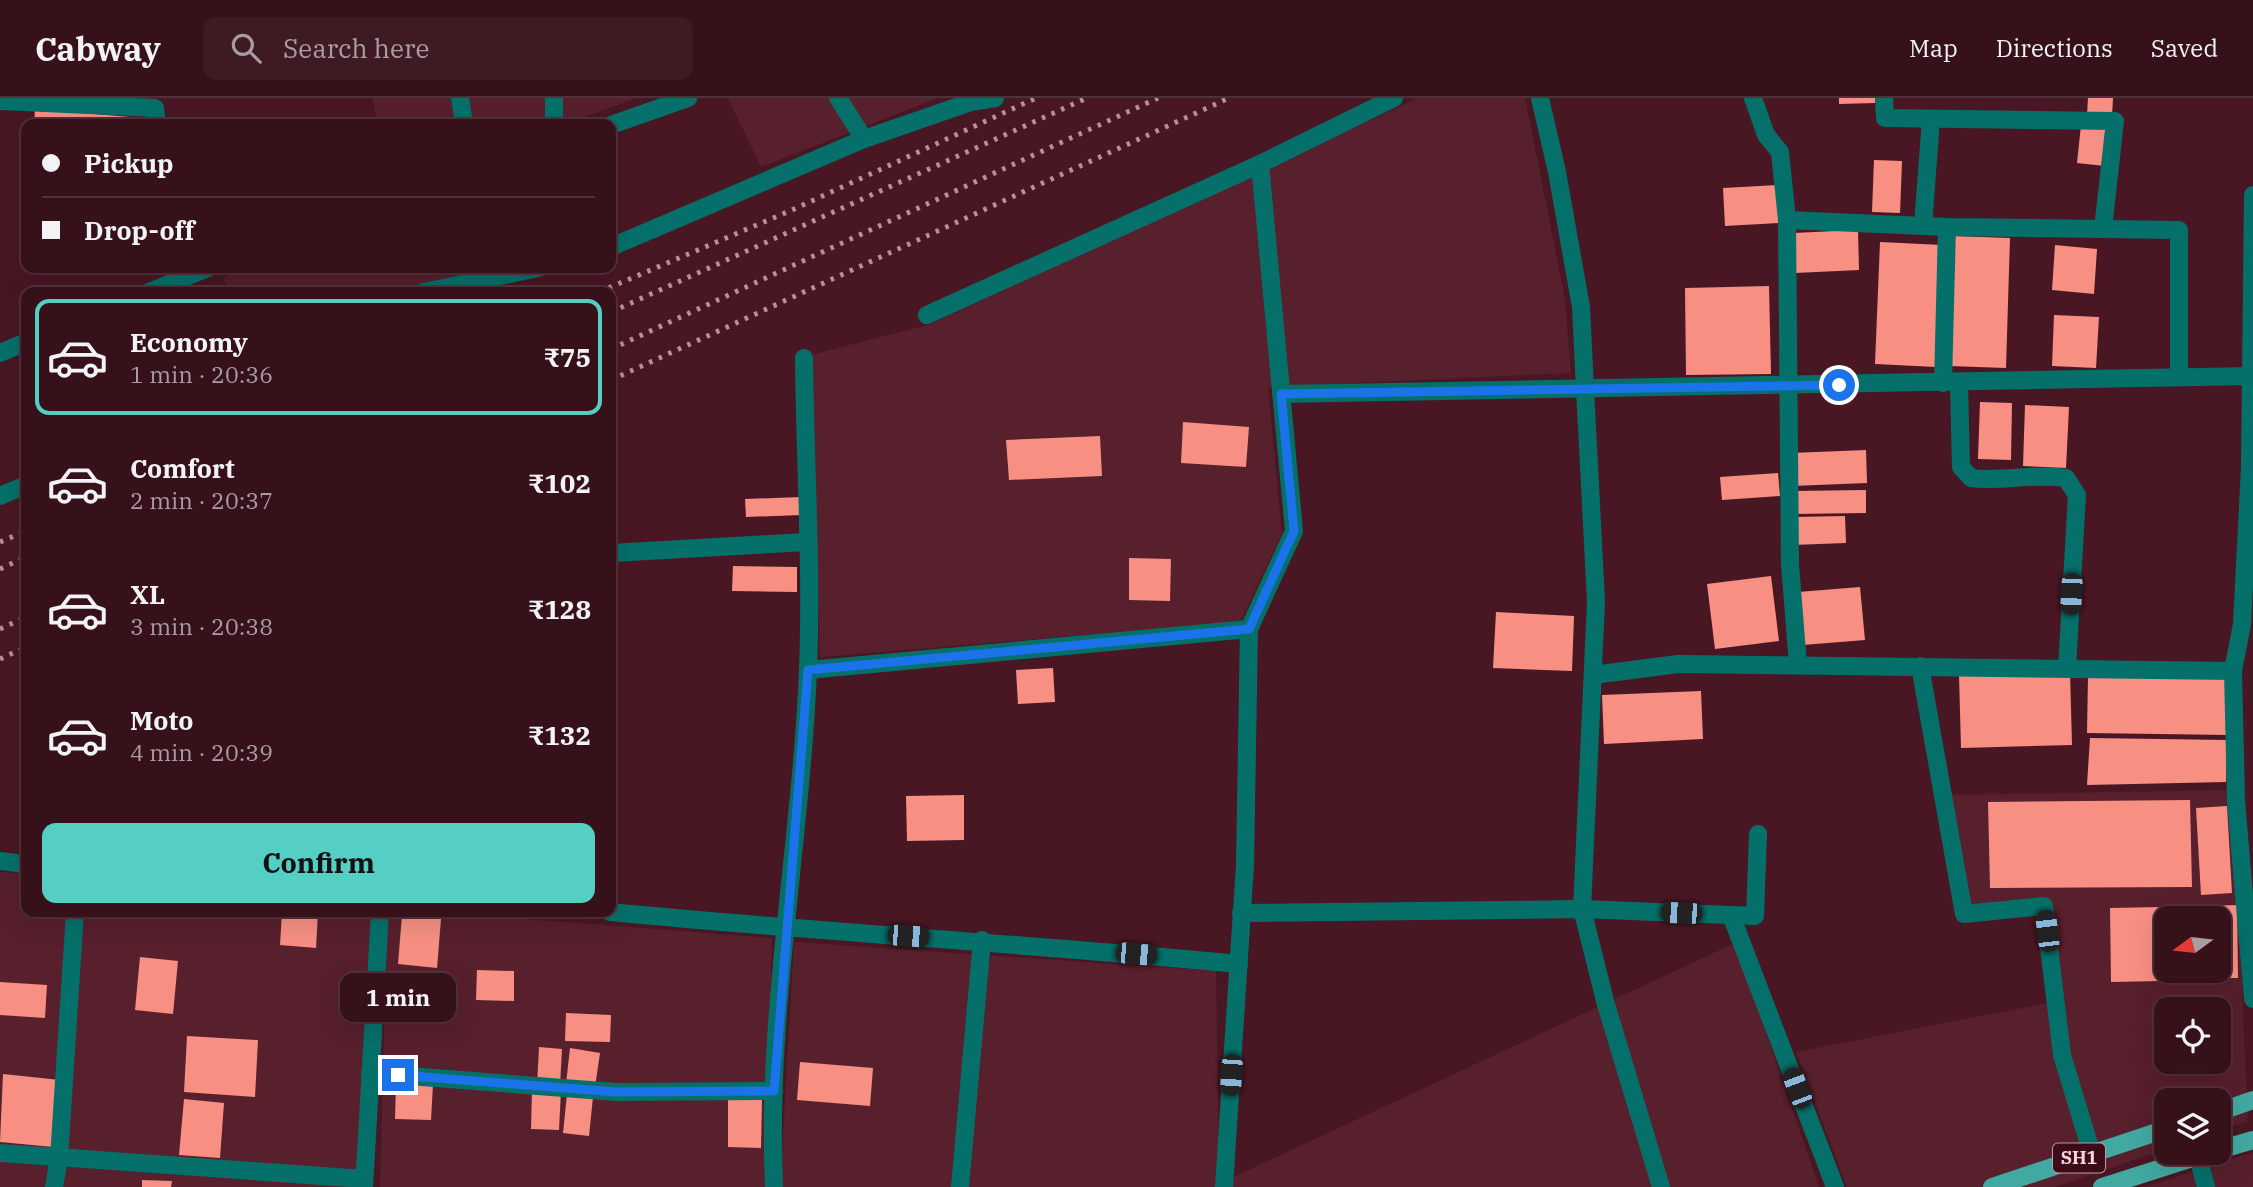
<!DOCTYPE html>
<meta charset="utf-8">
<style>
:root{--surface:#37111a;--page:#3e1a23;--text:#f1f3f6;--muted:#aa9da2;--line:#513139;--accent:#55cec4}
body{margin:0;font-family:"IBM Plex Serif",serif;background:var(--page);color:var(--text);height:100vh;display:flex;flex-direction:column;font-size:26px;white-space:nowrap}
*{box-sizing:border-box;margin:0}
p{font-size:23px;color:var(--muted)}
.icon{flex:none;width:38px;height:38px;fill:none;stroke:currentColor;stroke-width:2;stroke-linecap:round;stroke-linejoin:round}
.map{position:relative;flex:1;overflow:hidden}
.drawer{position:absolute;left:21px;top:189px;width:595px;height:630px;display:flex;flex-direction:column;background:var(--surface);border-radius:14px;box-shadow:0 7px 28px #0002,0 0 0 2px var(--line)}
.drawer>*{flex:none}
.guide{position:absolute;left:21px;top:21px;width:595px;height:154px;border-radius:14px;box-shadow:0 7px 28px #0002,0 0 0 2px var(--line);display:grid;align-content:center;height:154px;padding:0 21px;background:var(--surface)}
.needle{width:46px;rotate:255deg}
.controls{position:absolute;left:2154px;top:808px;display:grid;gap:14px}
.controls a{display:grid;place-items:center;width:77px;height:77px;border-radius:14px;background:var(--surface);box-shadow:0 7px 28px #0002,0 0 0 2px var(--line);font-size:35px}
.end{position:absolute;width:32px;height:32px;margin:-16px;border:9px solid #1a73e8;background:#fff;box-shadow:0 0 0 4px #fff}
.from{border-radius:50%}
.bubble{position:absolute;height:49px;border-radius:14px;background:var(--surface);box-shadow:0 7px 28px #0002,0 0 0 2px var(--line);font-size:23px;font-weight:800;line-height:49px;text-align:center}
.car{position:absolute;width:21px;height:42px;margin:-21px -10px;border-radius:9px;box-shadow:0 0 5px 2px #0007;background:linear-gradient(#222 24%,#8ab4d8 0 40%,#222 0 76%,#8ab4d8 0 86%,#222 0)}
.guide b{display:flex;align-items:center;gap:24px;height:66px;font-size:26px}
.guide b+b{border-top:2px solid var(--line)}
.guide i{width:18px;height:18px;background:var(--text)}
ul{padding:12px 0 0;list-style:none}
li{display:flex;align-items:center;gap:21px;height:116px;margin:0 14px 10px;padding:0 7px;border:4px solid transparent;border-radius:14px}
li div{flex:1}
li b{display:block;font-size:26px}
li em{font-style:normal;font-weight:800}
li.active{border-color:var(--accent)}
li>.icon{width:63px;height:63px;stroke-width:1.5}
.action{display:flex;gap:14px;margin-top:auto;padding:14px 21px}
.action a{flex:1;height:80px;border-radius:14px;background:var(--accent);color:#111;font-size:28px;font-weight:800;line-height:80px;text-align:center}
header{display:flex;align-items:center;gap:42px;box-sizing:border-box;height:98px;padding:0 35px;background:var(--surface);border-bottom:2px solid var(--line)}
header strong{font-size:33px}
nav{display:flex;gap:38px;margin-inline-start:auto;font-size:24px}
.search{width:490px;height:63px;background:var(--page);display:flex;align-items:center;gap:18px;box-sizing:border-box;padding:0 24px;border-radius:14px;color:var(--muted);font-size:26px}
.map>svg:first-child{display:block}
.built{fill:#581f2d;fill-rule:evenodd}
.building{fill:#f79083}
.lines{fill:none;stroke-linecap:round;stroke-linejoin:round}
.minor{stroke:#05706a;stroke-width:18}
.primary{stroke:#41a9a1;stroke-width:18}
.rail{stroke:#b89098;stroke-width:5;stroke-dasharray:3.5 7;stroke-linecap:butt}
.route{stroke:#1a73e8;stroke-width:9}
.labels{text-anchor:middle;stroke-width:7;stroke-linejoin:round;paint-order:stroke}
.shield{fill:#3d0c1a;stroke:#c099a1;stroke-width:2}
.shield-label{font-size:18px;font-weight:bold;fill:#f8d6db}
</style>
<header>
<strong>Cabway</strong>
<div class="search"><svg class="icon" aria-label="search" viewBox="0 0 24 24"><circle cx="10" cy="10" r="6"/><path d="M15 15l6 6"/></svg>Search here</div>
<nav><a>Map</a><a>Directions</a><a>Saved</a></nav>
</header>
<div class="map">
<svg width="2253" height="1089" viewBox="0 0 2253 1089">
<rect width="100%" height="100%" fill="#491723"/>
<!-- built -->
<g class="built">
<path d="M372,0H637L564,26H378Z"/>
<path d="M728,0H938L761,69Z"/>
<path d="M1418,0H1525L1565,201L1571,275L1268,289L1282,436L1240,524L820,559L811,257L931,226Z"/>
<path d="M247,170H501L408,194H230L223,180Z"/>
<path d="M2233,692L2248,1023L2219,1033V1003H2166V1051L2054,1089H1847L1796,954L2058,903L2047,802L1972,811L1948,697ZM2166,821H2219V873H2166ZM2166,912H2219V964H2166Z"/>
<path d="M0,774L26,776V814H371L361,1089H0Z"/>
<path d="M387,814H439L772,840L766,1089H380Z"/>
<path d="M794,844L1216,873L1219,1089H780Z"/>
<path d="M1735,845L1819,1089H1231L1229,1081Z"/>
<path d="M2253,1054V1089H2145Z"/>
</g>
<!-- building -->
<g class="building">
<path d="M1839,0H1875V5L1839,6Z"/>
<path d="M2088,0H2113L2112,18L2087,17Z"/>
<path d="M35,11L130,19L129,26H34Z"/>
<path d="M2081,27L2107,29L2105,68L2077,65Z"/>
<path d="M1874,62L1902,63L1900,115L1872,114Z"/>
<path d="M1778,87L1779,125L1725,128L1723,90Z"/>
<path d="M1858,132L1859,172L1795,175L1793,135Z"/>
<path d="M1953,138L2010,140L2006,270L1949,268Z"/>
<path d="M1880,144L1942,147L1936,269L1875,266Z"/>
<path d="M2055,147L2097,151L2094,196L2052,192Z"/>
<path d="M1769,188L1771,276L1686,277L1685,190Z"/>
<path d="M2054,217L2099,219L2096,270L2052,268Z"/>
<path d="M1980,304L2012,305L2011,362L1978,361Z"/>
<path d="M2025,307L2069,309L2066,370L2023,368Z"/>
<path d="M1183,324L1249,329L1246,369L1181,365Z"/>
<path d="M1100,338L1102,378L1009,382L1006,342Z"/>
<path d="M1866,352L1867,385L1792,388L1791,355Z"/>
<path d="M1778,375L1780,398L1722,402L1720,379Z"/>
<path d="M1866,392V415L1794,416V393Z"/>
<path d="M801,399L802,417L746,419L745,401Z"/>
<path d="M1845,418L1846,445L1793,447V419Z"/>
<path d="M1129,460L1171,461L1170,503L1129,502Z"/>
<path d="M733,468L797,469V494L732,493Z"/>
<path d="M1771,478L1779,543L1715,551L1707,486Z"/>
<path d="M1860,489L1865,542L1803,547L1798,494Z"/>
<path d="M1496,514L1574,518L1572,573L1493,570Z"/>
<path d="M1053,570L1055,604L1018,606L1016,572Z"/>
<path d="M2070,574L2072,647L1961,650L1959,577Z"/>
<path d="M2088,579L2229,580V637L2087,635Z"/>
<path d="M1701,593L1703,641L1604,646L1602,597Z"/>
<path d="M2090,640L2227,642L2226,684L2087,687Z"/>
<path d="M964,697V742L907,743L906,698Z"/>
<path d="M2190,702L2192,789L1990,790L1988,704Z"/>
<path d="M2227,708L2232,795L2201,797L2196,710Z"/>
<path d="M2237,807L2238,880H2170V873H2219V821H2169V809Z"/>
<path d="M2161,809V883L2111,884L2110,810Z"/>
<path d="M282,814H318L316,850L280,847Z"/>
<path d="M402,817L441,821L437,870L398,866Z"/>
<path d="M140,859L178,863L173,916L135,912Z"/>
<path d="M477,872L514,873V903L476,902Z"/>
<path d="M0,884L47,887L45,920L0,917Z"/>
<path d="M566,915L611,917L610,944L565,943Z"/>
<path d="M187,938L258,942L255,999L184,994Z"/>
<path d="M539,949L562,951L560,988L537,987Z"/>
<path d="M570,950L600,955L595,989L566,986Z"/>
<path d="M800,964L873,970L870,1008L797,1002Z"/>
<path d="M3,976L60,982L53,1049L0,1044Z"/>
<path d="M396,984L433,986L431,1022L395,1021Z"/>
<path d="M532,991L561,992L559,1032L531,1031Z"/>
<path d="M567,996L593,999L589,1038L563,1035Z"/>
<path d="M728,1000L762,1001L761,1050L728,1049Z"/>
<path d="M184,1001L224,1005L220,1060L179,1057Z"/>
<path d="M142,1082L172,1083L171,1089H142Z"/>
</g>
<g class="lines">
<!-- minor -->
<g class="minor">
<path d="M460,0L464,26"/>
<path d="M554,0V26"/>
<path d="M838,0L864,41"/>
<path d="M1540,0L1557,74L1581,209L1585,291L1596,503L1582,811L1605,903L1661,1089"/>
<path d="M1753,0L1766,37L1780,54L1787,122L1790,466L1798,567"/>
<path d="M1884,0L1885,20L2115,23L2103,131L2179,132V279"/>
<path d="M0,3L155,10L157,26"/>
<path d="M611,27L688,0"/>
<path d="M2253,97L2250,369L2242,526L2233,573L2236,703L2253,901"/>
<path d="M1787,122L1947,129L2103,131"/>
<path d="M1923,128L1931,21"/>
<path d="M611,149L864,41L971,4L995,0"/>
<path d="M149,194L208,170"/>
<path d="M424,194L538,170"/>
<path d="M927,217L1260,66L1394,0"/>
<path d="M0,255L26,244"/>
<path d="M1943,285L1947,129"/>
<path d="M1959,285L1961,369L1971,380C2003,384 2033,375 2066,380L2077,397L2067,570"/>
<path d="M1281,296L2253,278"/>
<path d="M0,398L26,387"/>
<path d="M611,455L806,444"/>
<path d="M1920,568L1964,816L2044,808L2062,957L2092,1056"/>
<path d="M808,572L1249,531"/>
<path d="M1593,577L1678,566L2233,573"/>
<path d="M0,763L26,766"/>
<path d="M610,814C819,834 1029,846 1239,866"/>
<path d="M1241,815L1582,811L1755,818L1758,736"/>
<path d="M1731,817L1835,1089"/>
<path d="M370,975L616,994L774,993"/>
<path d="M0,1055L364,1081"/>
<path d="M2197,1055L2206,1089"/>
<path d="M54,1089L59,1060L75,814"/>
<path d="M364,1089L380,814"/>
<path d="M774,1089C766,916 801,745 808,572C812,469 805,364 804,260"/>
<path d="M960,1089L982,842"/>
<path d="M1224,1089L1245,767L1249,531L1294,433L1260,66"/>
</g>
<!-- primary -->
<g class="primary">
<path d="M2219,1014L2253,1002"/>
<path d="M2219,1052L2253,1042"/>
<path d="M1992,1089L2166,1031"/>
<path d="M2102,1089L2208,1055"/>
</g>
<!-- rail -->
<g class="rail">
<path d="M599,194L792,112L1036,0"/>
<path d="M611,214L1087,0"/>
<path d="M611,251L1158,0"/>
<path d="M611,282L1229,0"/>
<path d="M0,444L26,433"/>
<path d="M0,471L26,459"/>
<path d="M0,531L26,519"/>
<path d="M0,561L26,549"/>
</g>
</g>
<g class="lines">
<!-- route -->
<path class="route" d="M398,977L616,994L774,993L808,572L1249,531L1294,433L1281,296L1839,287"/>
</g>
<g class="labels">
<!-- shield labels -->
<rect class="shield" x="2053" y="1045.5" width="52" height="29" rx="5"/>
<g class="shield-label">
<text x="2079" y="1066">SH1</text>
</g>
</g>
</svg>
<div class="controls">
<a><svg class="needle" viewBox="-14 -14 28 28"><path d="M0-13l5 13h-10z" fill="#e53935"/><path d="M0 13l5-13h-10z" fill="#aa9da2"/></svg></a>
<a><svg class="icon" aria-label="locate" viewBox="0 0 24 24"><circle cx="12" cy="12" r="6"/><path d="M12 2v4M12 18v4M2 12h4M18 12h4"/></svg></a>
<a><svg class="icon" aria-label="layers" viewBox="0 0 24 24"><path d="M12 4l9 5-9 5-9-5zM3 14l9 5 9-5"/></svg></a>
</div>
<i class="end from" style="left:1839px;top:287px"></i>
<i class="end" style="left:398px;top:977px"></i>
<div class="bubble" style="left:340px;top:875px;width:116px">1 min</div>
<i class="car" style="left:2071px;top:496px;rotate:183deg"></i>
<i class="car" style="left:1681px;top:815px;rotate:272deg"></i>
<i class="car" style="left:2047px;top:833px;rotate:353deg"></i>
<i class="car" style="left:908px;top:838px;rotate:94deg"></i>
<i class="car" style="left:1136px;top:856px;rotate:95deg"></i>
<i class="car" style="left:1231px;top:977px;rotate:184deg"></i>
<i class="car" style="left:1797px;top:990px;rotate:339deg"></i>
<div class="guide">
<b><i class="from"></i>Pickup</b>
<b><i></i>Drop-off</b>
</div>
<section class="drawer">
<ul>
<li class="active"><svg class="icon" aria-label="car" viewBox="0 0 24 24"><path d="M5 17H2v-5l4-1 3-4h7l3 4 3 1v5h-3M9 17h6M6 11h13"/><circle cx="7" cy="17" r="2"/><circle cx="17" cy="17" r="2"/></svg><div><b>Economy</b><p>1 min · 20:36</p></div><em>₹75</em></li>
<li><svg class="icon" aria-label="car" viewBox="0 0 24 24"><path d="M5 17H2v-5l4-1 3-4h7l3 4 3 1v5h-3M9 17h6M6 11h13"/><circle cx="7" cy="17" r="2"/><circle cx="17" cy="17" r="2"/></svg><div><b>Comfort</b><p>2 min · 20:37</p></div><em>₹102</em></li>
<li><svg class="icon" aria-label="car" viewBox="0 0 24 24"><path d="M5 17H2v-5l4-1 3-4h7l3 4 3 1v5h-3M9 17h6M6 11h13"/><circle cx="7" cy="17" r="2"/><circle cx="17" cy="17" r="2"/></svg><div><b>XL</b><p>3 min · 20:38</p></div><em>₹128</em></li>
<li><svg class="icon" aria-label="car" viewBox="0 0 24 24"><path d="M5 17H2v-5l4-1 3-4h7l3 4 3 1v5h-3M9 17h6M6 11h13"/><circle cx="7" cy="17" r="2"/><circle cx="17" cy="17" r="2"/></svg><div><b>Moto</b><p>4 min · 20:39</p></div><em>₹132</em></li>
</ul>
<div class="action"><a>Confirm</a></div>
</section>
</div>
